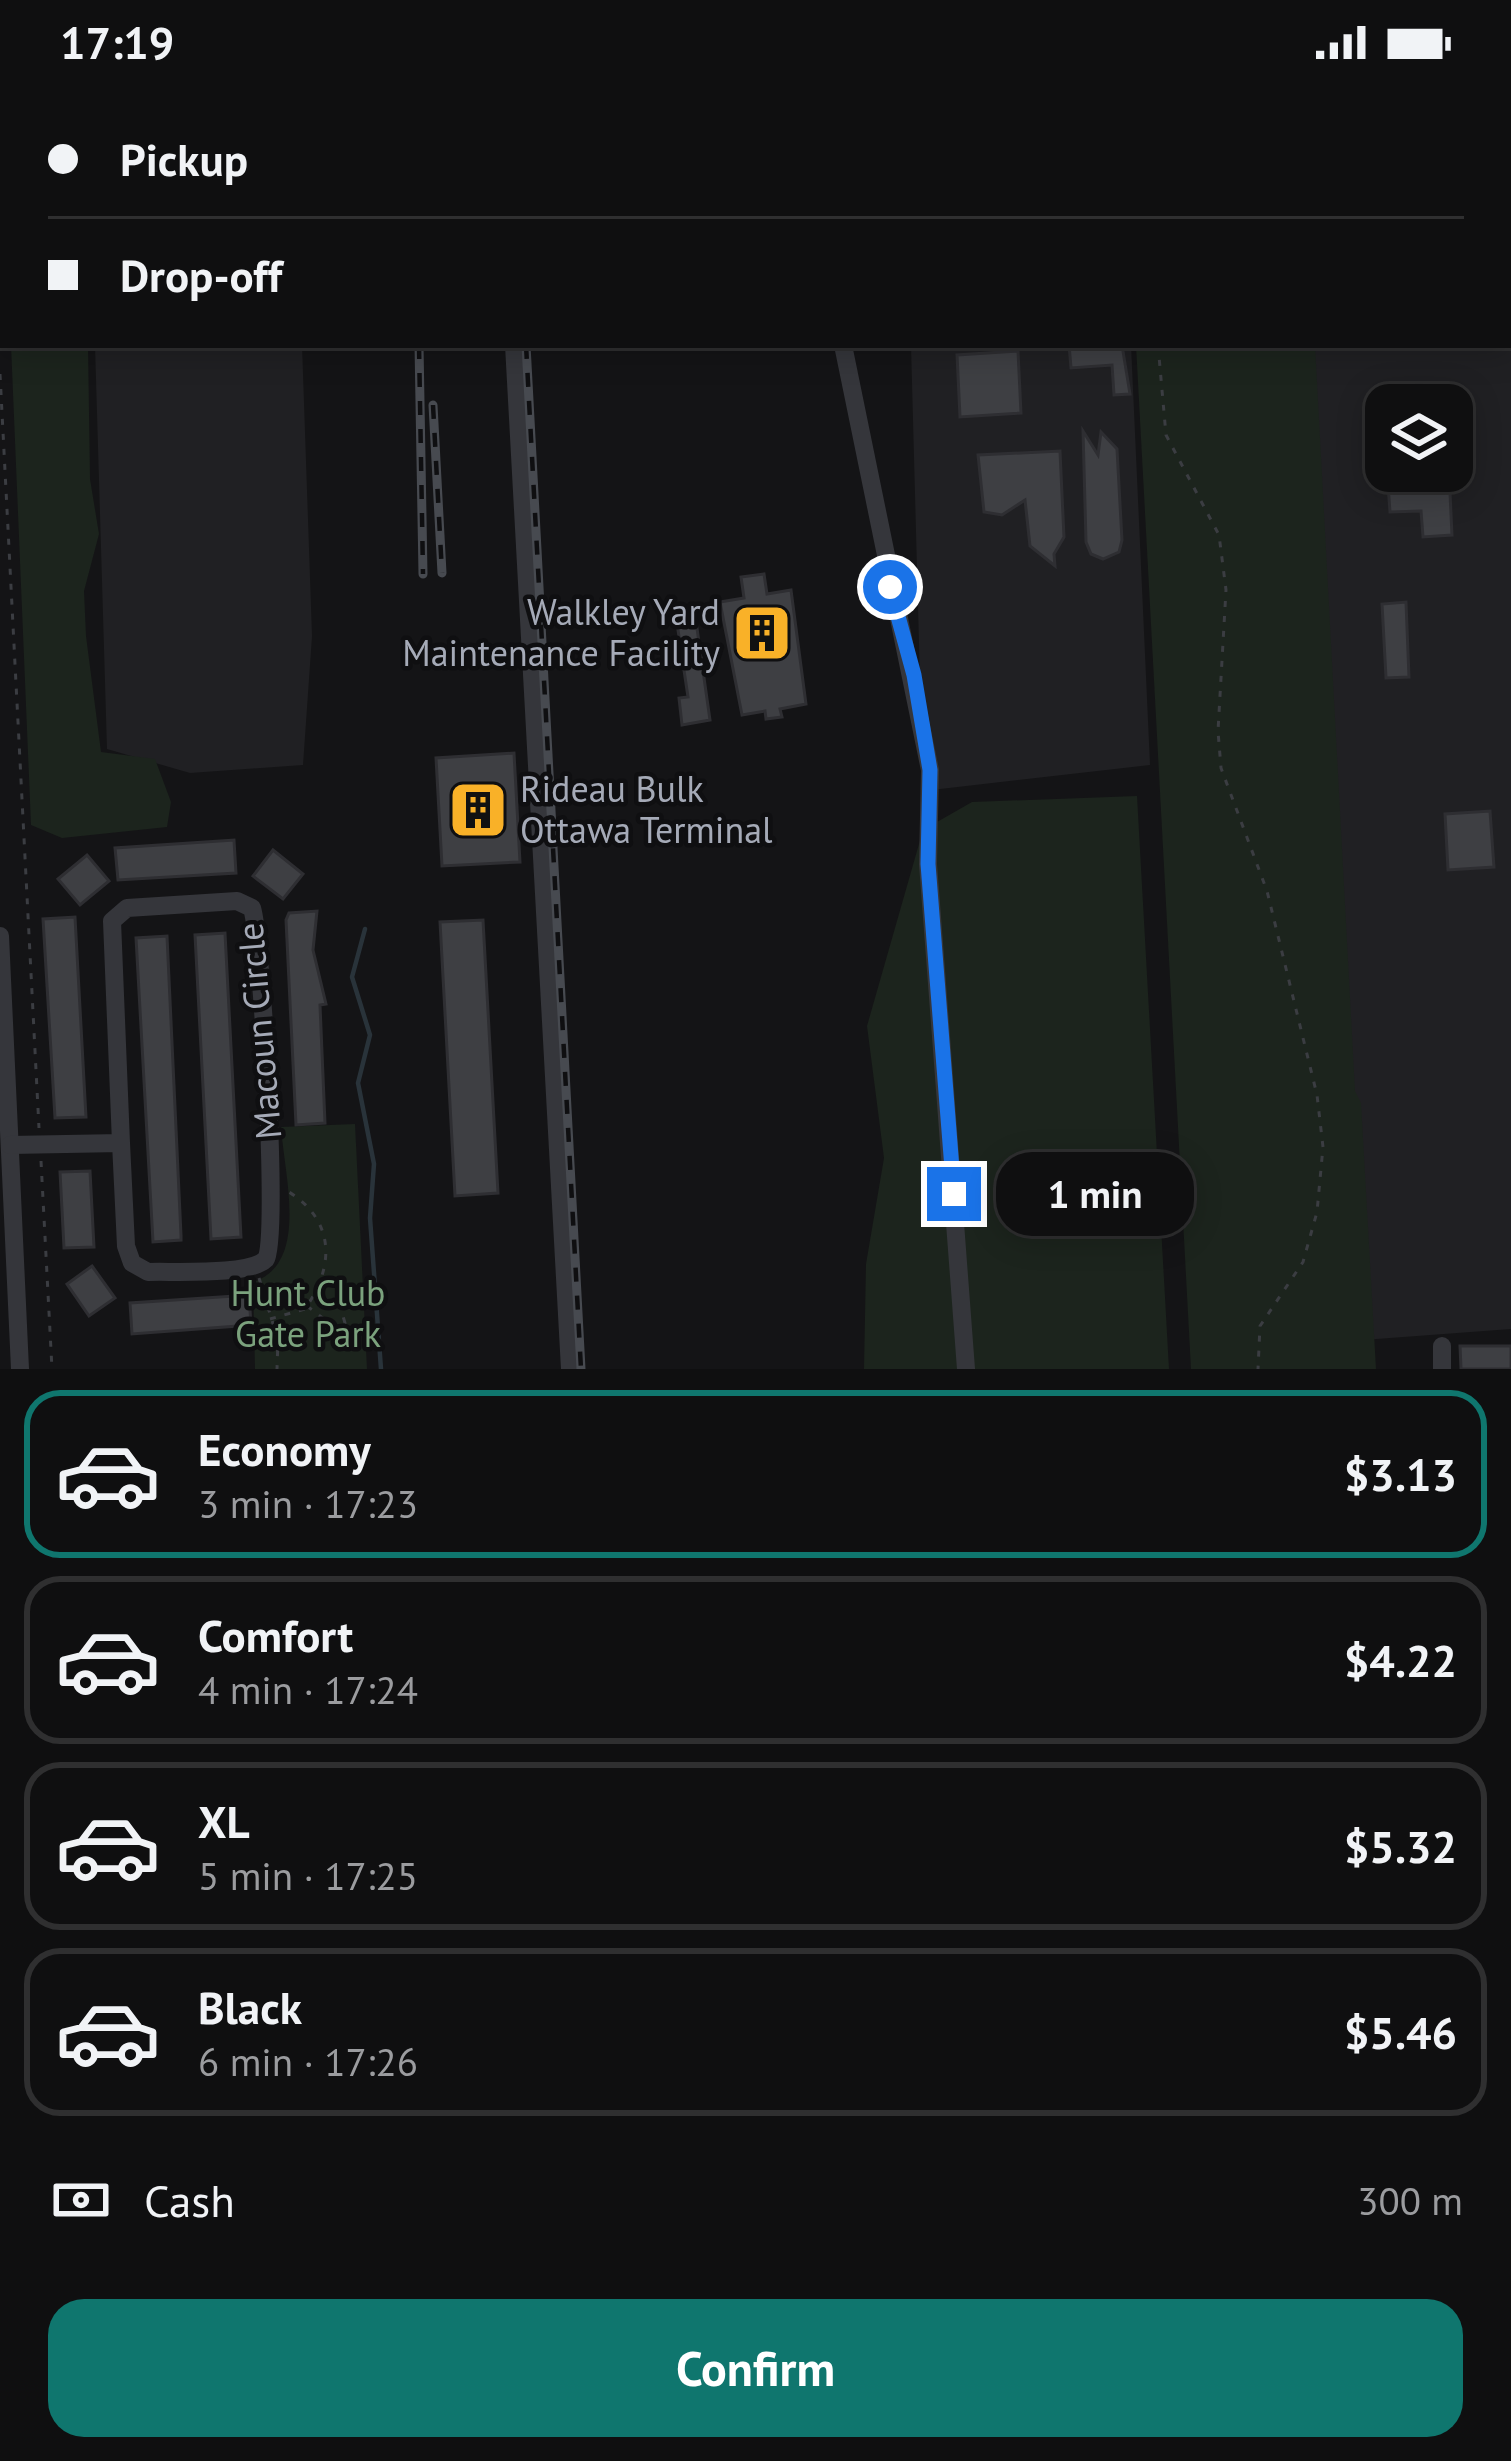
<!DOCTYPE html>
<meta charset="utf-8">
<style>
:root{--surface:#0f0f10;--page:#1d1d1e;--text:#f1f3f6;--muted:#9b9c9f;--line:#2f2f30;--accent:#0f766e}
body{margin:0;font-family:"PT Sans",sans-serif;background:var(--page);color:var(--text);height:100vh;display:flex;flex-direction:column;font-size:45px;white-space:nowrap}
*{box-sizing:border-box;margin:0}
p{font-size:39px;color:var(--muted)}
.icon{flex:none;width:66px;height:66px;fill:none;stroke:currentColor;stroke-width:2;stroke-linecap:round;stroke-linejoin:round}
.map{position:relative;height:1285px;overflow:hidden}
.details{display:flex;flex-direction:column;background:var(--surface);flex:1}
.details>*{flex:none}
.top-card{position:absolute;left:0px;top:0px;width:1512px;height:264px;box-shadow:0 6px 30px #0003,0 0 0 3px var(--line);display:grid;align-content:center;height:264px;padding:0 48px;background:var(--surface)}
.tools{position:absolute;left:1365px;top:300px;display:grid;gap:24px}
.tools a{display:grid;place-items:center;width:108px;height:108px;border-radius:24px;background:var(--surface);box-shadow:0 6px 30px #0003,0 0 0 3px var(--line);font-size:60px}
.end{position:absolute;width:54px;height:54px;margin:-27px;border:15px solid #1a73e8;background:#fff;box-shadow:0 0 0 6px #fff}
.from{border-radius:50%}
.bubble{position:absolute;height:84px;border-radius:36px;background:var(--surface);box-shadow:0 6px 30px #0003,0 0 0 3px var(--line);font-size:39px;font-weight:700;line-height:84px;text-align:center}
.top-card b{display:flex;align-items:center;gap:42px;height:114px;font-size:45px}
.top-card b+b{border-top:3px solid var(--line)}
.top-card i{width:30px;height:30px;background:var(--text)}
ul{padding:21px 0 0;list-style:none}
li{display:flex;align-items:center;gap:36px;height:168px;margin:0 24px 18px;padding:0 24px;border:6px solid var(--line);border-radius:36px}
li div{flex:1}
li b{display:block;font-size:45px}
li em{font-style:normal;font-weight:700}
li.on{border-color:var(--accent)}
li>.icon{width:108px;height:108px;stroke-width:1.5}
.pay{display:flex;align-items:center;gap:30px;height:132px;padding:0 48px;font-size:45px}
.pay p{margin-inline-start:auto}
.button{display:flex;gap:24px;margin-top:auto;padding:24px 48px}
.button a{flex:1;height:138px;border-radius:36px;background:var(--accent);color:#fff;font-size:48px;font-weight:700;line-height:138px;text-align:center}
.status{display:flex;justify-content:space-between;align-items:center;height:84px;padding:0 60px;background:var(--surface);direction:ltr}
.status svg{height:33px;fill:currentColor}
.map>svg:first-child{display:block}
.built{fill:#202023;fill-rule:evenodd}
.green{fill:#1c241d}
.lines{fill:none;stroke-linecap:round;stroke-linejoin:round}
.stream{stroke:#29333a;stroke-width:4.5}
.building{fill:#3e3f43;stroke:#2e2e32;stroke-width:3}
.path{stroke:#3b3d42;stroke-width:3;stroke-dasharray:6 9;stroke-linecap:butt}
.minor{stroke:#35363b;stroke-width:18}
.rail-casing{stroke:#474a50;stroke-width:9}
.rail{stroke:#0f0f11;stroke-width:4.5;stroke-dasharray:14;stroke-linecap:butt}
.route{stroke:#1a73e8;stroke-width:15}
.labels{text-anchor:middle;stroke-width:9;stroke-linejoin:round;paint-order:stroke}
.poi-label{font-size:36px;fill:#a5aab7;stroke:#0f0f11;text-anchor:end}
.street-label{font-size:36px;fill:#a5aab7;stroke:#0f0f11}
.park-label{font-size:36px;fill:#7ba27d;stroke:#0f0f11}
</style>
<div class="status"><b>17:19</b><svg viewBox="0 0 49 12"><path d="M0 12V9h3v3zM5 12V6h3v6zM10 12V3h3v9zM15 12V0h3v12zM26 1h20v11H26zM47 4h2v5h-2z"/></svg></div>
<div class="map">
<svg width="1511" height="1285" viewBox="0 0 1511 1285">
<rect width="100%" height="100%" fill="#141416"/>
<!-- built -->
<g class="built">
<path d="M1291,0H1511V1245L1363,1256L1306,261H1509V3ZM1386,321H1452V387H1386Z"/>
<path d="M95,261H302L312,552L303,681L190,689L107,665Z"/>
<path d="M911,261H1131L1150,681L923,707Z"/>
</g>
<!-- green -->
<g class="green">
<path d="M11,261H88L90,395L99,450L84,507L86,552L101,668L155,675L171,718L167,743L62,754L31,741Z"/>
<path d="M1136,261H1315L1355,1007L1361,1019L1376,1285H1191Z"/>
<path d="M1137,712L1169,1285H864L866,1180L884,1074L867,942L923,746L972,718Z"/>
<path d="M355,1040L367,1285H255L253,1198C310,1180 284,1090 281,1043Z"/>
</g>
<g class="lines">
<!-- stream -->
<g class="stream">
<path d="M743,0V3"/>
<path d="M365,845L352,893L370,951L358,999L374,1080L370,1134L381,1285"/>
</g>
</g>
<!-- building -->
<g class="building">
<path d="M1069,261H1122L1130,310L1114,311L1112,281L1071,284Z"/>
<path d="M1018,267L1021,329L960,333L957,271Z"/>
<path d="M1083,347L1098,371L1101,348L1117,365L1122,456L1119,468L1103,475L1091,470L1086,458Z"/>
<path d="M1060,367L1064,453L1054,470L1055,482L1030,462L1025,416L1002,431L984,428L978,371Z"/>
<path d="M1387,387H1449L1452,451L1423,453L1421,427L1390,428Z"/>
<path d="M764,490L767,510L791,506L806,620L780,625L782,633L766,635L765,627L742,631L720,518L744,514L741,493Z"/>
<path d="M1406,518L1409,593L1386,594L1382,520Z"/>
<path d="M694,523L710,636L682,641L679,614L688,613L675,526Z"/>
<path d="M514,669L520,778L442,782L436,674Z"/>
<path d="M1490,727L1494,783L1448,786L1445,730Z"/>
<path d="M234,756L236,789L118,796L115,764Z"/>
<path d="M273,766L303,790L283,815L253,792Z"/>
<path d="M87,771L109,797L80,821L58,795Z"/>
<path d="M317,827L313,866L326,920L320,921L325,1039L296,1041L286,836L289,829Z"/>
<path d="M75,833L86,1033L55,1034L43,835Z"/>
<path d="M483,836L498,1109L455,1112L440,838Z"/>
<path d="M225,849L241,1153L211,1155L195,851Z"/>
<path d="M167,852L181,1151V1156L153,1158L136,854Z"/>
<path d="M90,1087L94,1163L64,1164L60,1088Z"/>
<path d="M92,1182L115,1214L89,1232L67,1200Z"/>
<path d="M249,1211L251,1241L132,1250L130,1219Z"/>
<path d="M1460,1262H1511V1285H1461Z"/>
</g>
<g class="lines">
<!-- path -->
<g class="path">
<path d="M1145,0V3"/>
<path d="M1158,261L1166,351L1219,451L1226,506L1218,647L1221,684L1267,807L1317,1011L1323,1063L1317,1128L1303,1178L1260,1242L1258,1285"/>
<path d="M0,290L39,1044"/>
<path d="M41,1077L52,1285"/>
<path d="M259,1194L278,1256L277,1285"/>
<path d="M307,1222L333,1242L345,1239L340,1222L317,1211"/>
<path d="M270,1235L305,1225C335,1182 335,1137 289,1108"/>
</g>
<!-- minor -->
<g class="minor">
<path d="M89,0V3"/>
<path d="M485,0L487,3"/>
<path d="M695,0L696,3"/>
<path d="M800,0V3"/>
<path d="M514,261L570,1285"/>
<path d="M843,261L930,686L928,780L966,1285"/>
<path d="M0,852L20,1285"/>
<path d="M10,1061L121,1059L126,1162L132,1179L148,1188C173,1187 250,1192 266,1175C279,1160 262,856 252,824L237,817L127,824L112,837L121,1059"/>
<path d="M1442,1262V1285"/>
</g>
<defs>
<g id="rail">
<path d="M512,0V3"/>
<path d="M419,261L423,490"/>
<path d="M526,261L581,1285"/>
<path d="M433,321L442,489"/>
</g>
</defs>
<!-- rail casing -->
<use href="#rail" class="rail-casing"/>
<!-- rail -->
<use href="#rail" class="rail"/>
</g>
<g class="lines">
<!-- route -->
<path class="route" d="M890,503L914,591L930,686L928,780L954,1110"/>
</g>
<!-- icons -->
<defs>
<symbol id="building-square" viewBox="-11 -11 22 22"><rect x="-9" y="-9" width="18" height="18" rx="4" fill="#f9b128" stroke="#0f0f11"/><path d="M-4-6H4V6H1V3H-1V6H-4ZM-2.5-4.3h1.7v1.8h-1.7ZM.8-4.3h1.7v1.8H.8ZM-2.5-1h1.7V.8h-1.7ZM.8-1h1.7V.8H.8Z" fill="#111"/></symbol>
</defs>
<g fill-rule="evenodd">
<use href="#building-square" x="729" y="516" width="66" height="66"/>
<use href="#building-square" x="445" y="693" width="66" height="66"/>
</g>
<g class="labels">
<!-- poi labels -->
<g class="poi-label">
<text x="720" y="541">Walkley Yard<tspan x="720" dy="41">Maintenance Facility</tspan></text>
<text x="520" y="718" text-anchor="start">Rideau Bulk<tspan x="520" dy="41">Ottawa Terminal</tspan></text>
</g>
<!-- street labels -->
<g class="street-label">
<text transform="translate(259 947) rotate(-95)" y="13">Macoun Circle</text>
</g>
<!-- park labels -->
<g class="park-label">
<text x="308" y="1222">Hunt Club<tspan x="308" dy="41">Gate Park</tspan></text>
</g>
</g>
</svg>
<div class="tools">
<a><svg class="icon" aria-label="layers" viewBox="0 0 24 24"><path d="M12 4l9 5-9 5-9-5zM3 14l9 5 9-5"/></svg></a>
</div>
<i class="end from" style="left:890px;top:503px"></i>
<i class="end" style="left:954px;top:1110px"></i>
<div class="bubble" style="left:996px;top:1068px;width:198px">1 min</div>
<div class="top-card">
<b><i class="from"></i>Pickup</b>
<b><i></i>Drop-off</b>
</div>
</div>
<section class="details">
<ul>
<li class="on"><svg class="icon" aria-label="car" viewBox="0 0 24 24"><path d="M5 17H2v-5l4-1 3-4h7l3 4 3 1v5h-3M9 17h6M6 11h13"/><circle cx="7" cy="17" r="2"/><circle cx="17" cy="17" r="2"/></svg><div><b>Economy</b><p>3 min · 17:23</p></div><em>$3.13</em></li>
<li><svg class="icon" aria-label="car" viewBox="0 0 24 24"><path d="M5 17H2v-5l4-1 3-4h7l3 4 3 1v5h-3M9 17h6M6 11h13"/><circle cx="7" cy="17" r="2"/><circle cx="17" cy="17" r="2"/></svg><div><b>Comfort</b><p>4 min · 17:24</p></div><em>$4.22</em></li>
<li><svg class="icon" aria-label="car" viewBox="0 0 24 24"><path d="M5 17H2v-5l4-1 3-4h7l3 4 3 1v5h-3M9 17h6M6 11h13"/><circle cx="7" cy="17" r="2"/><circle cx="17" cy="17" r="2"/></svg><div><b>XL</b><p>5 min · 17:25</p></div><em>$5.32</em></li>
<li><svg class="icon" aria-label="car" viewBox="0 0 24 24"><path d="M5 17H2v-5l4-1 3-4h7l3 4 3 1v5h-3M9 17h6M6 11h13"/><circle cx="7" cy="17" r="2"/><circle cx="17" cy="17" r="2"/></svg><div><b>Black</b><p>6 min · 17:26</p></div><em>$5.46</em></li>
</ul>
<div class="pay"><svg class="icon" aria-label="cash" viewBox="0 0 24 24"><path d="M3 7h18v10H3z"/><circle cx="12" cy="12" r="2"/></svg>Cash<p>300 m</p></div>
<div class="button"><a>Confirm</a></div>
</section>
